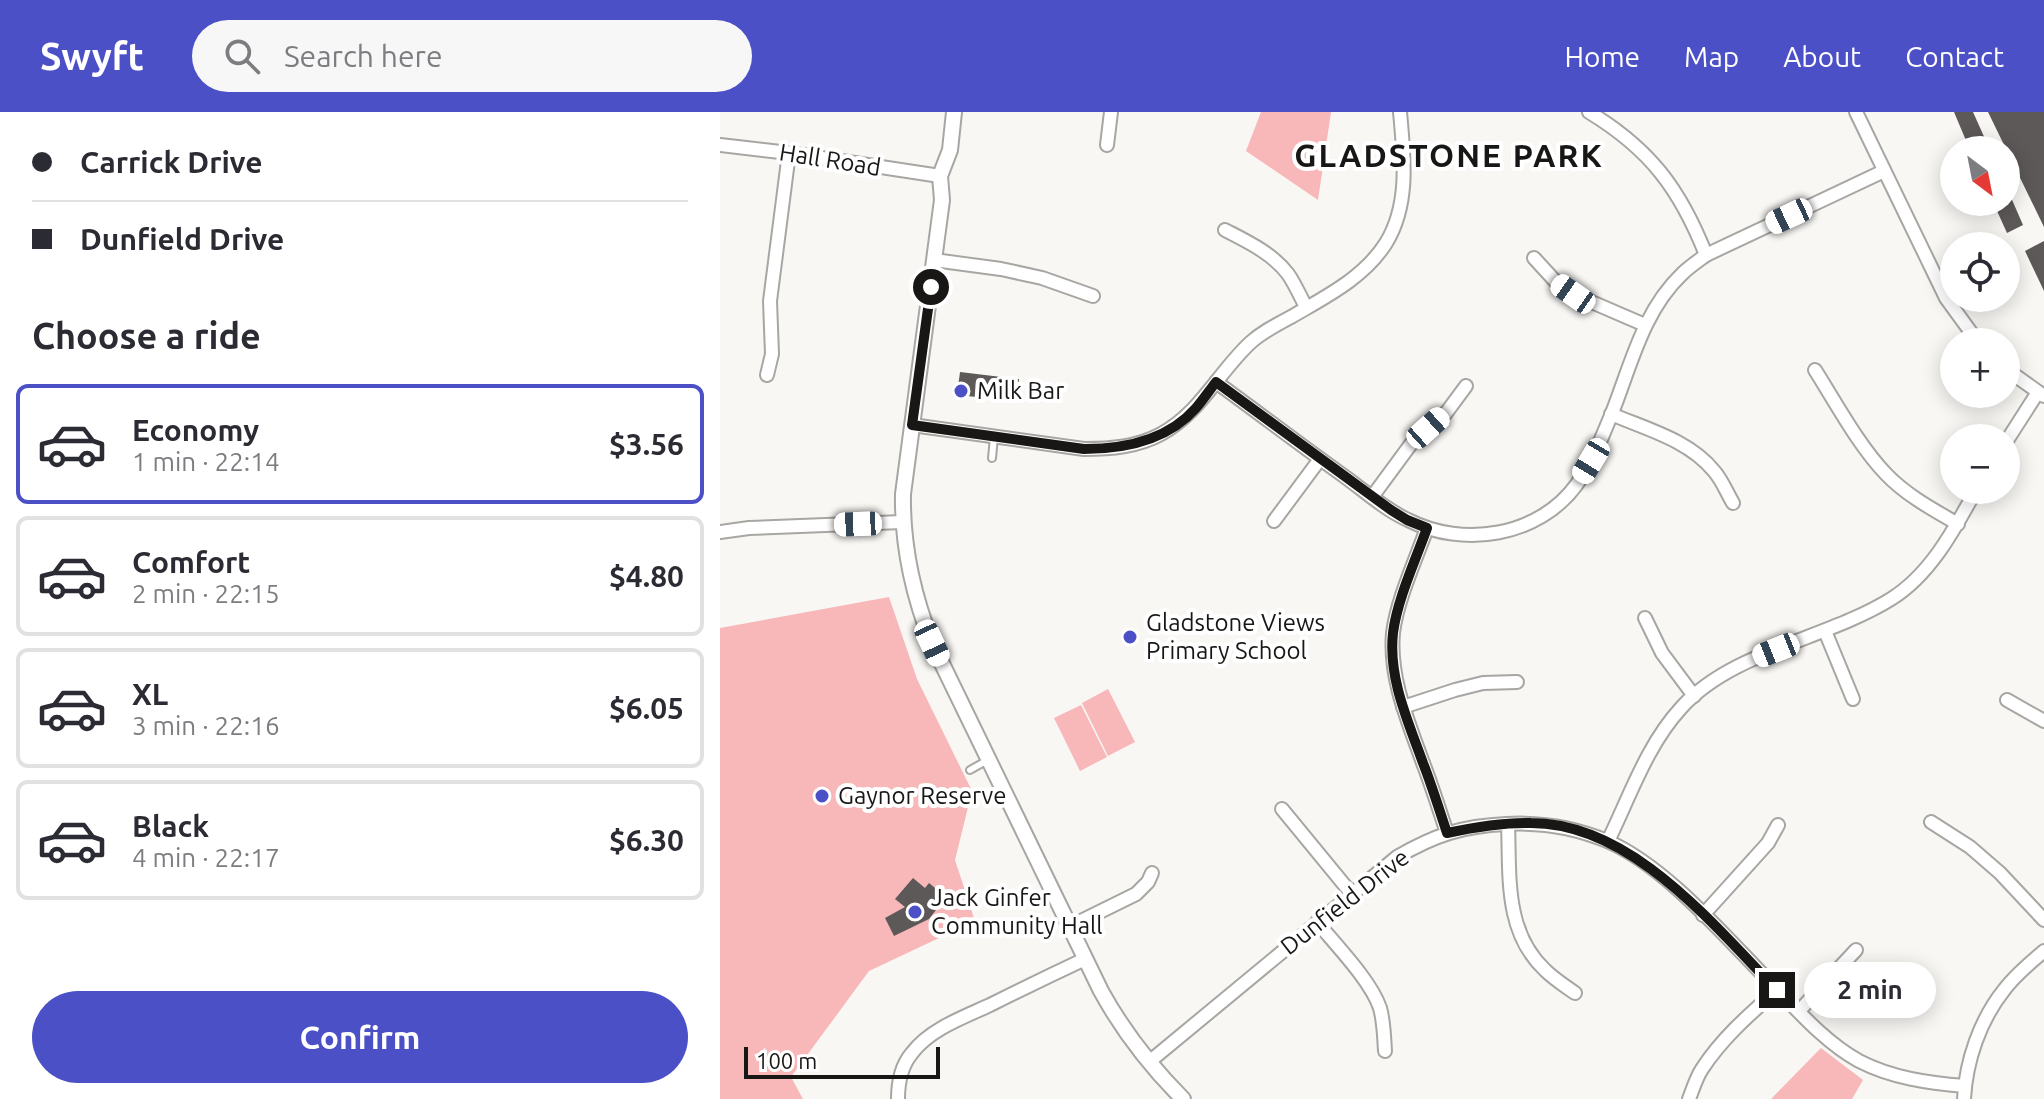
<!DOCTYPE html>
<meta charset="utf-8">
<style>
:root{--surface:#fff;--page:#f7f7f7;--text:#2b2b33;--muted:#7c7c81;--line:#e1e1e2;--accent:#4c50c6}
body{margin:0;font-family:Ubuntu,sans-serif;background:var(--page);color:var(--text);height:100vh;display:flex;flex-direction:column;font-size:30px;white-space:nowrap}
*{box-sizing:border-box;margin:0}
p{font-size:26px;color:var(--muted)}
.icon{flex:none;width:44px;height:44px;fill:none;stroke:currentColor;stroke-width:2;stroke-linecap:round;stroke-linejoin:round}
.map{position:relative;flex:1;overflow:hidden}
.panel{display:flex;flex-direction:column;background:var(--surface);width:720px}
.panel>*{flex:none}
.top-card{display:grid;align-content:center;height:176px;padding:0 32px;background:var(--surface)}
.needle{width:52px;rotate:148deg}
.fabs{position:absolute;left:1220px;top:24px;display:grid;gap:16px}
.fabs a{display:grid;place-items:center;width:80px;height:80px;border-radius:50%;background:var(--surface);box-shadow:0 4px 20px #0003;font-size:40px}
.scale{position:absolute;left:24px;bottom:20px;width:196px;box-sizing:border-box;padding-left:8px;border:4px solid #181716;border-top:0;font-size:22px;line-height:28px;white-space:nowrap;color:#181716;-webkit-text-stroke:6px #fff;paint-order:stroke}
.end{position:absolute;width:36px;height:36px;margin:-18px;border:10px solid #181716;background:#fff;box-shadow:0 0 0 4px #fff}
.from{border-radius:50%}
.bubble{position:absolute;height:56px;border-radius:28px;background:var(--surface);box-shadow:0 4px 20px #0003;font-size:26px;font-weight:700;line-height:56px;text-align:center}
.car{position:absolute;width:24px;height:48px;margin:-24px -12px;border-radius:10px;box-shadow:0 0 6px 2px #0007;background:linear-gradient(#fff 24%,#345 0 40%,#fff 0 76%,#345 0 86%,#fff 0)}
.top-card b{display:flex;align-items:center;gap:28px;height:76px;font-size:30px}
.top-card b+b{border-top:2px solid var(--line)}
.top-card i{width:20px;height:20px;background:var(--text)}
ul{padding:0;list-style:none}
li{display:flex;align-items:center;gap:24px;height:120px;margin:0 16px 12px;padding:0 16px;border:4px solid var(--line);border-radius:12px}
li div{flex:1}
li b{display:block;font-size:30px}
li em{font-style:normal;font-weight:700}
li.active{border-color:var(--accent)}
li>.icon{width:72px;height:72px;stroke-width:1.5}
h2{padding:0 32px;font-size:36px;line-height:96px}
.button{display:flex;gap:16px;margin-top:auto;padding:16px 32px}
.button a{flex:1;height:92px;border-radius:48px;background:var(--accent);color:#fff;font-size:32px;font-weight:700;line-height:92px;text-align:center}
header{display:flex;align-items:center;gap:48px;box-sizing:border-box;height:112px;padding:0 40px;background:var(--accent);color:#fff}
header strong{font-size:38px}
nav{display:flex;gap:44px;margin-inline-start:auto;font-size:28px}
.search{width:560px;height:72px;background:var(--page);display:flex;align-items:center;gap:20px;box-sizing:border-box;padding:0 28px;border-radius:44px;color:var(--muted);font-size:30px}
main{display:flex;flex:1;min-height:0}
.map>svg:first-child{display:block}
.green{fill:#f8b7b8}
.building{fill:#5c5958}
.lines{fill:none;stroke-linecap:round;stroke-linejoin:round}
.service-casing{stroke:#a8a6a3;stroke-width:10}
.minor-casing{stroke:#a8a6a3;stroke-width:16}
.tertiary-casing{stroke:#a8a6a3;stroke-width:18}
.service{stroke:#fff;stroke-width:6}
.minor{stroke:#fff;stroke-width:12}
.tertiary{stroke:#fff;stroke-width:14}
.route{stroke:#181716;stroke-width:10}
.poi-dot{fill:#4c50c6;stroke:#fff;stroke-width:3}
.labels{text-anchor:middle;stroke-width:8;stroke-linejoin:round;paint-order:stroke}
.street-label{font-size:24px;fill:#181716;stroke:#fff}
.poi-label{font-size:24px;fill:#181716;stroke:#fff;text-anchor:start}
.district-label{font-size:32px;font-weight:bold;letter-spacing:2px;fill:#181716;stroke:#fff}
</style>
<header>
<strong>Swyft</strong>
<div class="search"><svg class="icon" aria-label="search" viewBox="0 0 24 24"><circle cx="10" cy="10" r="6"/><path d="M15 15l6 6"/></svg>Search here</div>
<nav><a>Home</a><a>Map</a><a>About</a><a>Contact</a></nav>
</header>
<main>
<section class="panel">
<div class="top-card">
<b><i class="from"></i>Carrick Drive</b>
<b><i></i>Dunfield Drive</b>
</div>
<h2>Choose a ride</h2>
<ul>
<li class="active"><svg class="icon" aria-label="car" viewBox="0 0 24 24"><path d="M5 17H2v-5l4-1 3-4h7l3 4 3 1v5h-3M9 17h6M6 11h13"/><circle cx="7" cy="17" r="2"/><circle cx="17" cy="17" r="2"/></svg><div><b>Economy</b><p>1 min · 22:14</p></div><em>$3.56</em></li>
<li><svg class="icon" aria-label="car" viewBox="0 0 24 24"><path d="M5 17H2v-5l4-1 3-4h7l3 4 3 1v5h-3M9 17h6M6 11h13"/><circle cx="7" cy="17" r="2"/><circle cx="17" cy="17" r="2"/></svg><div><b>Comfort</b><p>2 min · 22:15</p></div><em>$4.80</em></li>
<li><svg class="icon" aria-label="car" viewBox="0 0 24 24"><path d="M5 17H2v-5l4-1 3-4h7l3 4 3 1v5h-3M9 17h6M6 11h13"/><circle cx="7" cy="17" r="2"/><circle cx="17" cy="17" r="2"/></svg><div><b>XL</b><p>3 min · 22:16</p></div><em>$6.05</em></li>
<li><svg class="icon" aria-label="car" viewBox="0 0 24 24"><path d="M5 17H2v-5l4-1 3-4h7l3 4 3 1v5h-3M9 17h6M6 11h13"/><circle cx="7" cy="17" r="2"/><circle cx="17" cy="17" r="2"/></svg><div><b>Black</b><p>4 min · 22:17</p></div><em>$6.30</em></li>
</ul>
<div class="button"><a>Confirm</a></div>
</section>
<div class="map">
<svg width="1324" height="987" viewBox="0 0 1324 987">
<rect width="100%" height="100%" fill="#f9f7f4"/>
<!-- green -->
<g class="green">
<path d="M541,0H611L598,88L526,39Z"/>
<path d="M169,485L197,567L252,679L235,748L255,809L149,859L71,965L83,987H0V516Z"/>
<path d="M388,577L415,630L388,644L362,591Z"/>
<path d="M361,593L387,645L360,659L334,606Z"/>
<path d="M1101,936L1143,968L1132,987H1051Z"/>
</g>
<!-- building -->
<g class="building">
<path d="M1234,0H1253L1270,38H1250Z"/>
<path d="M1268,0H1324V115Z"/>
<path d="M1286,74L1303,113L1287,121L1273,90H1286Z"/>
<path d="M1324,129V179L1305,139Z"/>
<path d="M240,260L299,267L296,289L237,283Z"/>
<path d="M193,766L205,776L209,771L226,785L209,807L174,824L165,806L185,795L175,787Z"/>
</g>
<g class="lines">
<defs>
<g id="service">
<path d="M272,346L274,325"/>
<path d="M250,658L268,648"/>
</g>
<g id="minor">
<path d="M869,0C930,37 960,77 986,143"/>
<path d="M1136,0L1226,186L1258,230"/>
<path d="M0,33L69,41L220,64"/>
<path d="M387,33L391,0"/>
<path d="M505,118C528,130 552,141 568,162C575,172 580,184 586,195"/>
<path d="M814,146L836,170L853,182L925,213"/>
<path d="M214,148L281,157L322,166L373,184"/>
<path d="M1286,257L1324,284"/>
<path d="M1095,258C1116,291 1139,334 1166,362C1186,383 1212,397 1238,412"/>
<path d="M47,263L52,242L50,189L69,41"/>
<path d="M496,270C540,302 583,335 628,367C647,381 666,398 688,408C743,436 819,425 857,372C872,351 882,325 892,301C911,253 923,199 962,162C969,155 978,149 986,143L1164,59"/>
<path d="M891,302C926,317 969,328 994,359C1002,368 1007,381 1013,391"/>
<path d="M192,313L364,337C391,337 417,335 441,322C480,301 498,261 530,231C542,220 556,213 571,205C605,185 644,166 666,131C690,92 684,44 680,0"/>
<path d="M1286,330L1318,280"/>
<path d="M652,385L691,332L726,301L746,274"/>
<path d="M554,409L600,347"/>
<path d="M707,416C696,447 677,488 673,521C669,566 688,609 703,651C712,674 719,697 727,721"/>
<path d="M0,420L29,416L182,410"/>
<path d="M925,506L942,541L974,584"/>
<path d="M1105,519L1133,587"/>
<path d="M1287,588L1324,609"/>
<path d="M683,595L735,578L763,571L797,570"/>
<path d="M562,697L631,781"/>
<path d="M1211,710L1250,735L1280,761L1324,808"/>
<path d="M788,712C790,763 784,820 825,858C834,867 845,874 855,881"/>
<path d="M888,729C910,684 927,633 961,596C1012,539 1107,527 1171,487C1210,463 1234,418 1256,378"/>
<path d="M983,803L1048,731L1058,713"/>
<path d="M597,810C616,833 651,869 660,896C664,910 664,925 665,939"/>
<path d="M349,815L416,782L428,770L432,761"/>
<path d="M1079,899L1136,838"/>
<path d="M429,950L677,745C715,723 742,714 786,712C822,710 854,715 887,729C946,754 1007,827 1052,872C1078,899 1106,931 1139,949C1172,966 1208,971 1245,974"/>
<path d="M178,987C178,970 181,954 192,941C210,917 244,905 270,893C302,877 333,862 365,847"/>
<path d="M969,987C973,977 976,966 982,957C1002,926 1030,902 1057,878"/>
<path d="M1244,987C1246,949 1260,908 1284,878C1295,863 1310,851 1324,839"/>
</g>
<path id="tertiary" d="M234,0L230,38L220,64L222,88L183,382C182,435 193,483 212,531L381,879C403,919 431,955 463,987"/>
</defs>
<!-- service casing -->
<use href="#service" class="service-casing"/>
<!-- minor casing -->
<use href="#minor" class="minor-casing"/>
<!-- tertiary casing -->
<use href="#tertiary" class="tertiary-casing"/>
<!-- service -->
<use href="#service" class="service"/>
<!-- minor -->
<use href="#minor" class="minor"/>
<!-- tertiary -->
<use href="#tertiary" class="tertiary"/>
</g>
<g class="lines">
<!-- route -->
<path class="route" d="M211,175L192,313L364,337C405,337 448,328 476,296C483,288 489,279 496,270L671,398L687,408L707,416C696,447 677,488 673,521C668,566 688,609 703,651C712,674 719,697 727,721C755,715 783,710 811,711C912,711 992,812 1057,878"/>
</g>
<!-- markers -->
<g class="poi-dot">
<circle cx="241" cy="279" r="8"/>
<circle cx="410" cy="525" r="8"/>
<circle cx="102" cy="684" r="8"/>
<circle cx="195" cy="800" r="8"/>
</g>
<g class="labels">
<!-- street labels -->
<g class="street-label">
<text transform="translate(110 48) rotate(9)" y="8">Hall Road</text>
<text transform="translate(625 790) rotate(-38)" y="8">Dunfield Drive</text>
</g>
<!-- poi labels -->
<g class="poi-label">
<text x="257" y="287">Milk Bar</text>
<text x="426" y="519">Gladstone Views<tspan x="426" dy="28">Primary School</tspan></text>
<text x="118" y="692">Gaynor Reserve</text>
<text x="211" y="794">Jack Ginfer<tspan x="211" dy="28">Community Hall</tspan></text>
</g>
<!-- district labels -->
<g class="district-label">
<text x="729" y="55">GLADSTONE PARK</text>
</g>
</g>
</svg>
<div class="fabs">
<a><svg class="needle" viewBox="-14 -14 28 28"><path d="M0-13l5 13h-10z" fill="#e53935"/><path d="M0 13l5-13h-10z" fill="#7c7c81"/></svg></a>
<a><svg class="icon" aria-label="locate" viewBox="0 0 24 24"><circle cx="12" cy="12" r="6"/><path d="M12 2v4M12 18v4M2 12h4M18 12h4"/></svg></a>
<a>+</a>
<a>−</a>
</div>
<div class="scale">100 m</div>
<i class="end from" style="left:211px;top:175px"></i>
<i class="end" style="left:1057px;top:878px"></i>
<div class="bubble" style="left:1084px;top:850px;width:132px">2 min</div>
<i class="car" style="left:1069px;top:104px;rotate:245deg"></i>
<i class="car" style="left:853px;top:182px;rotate:305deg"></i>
<i class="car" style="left:708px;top:316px;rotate:48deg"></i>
<i class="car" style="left:871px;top:349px;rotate:211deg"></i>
<i class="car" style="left:138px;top:412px;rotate:268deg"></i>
<i class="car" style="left:212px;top:531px;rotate:155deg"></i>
<i class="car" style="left:1056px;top:538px;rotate:248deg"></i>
</div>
</main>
